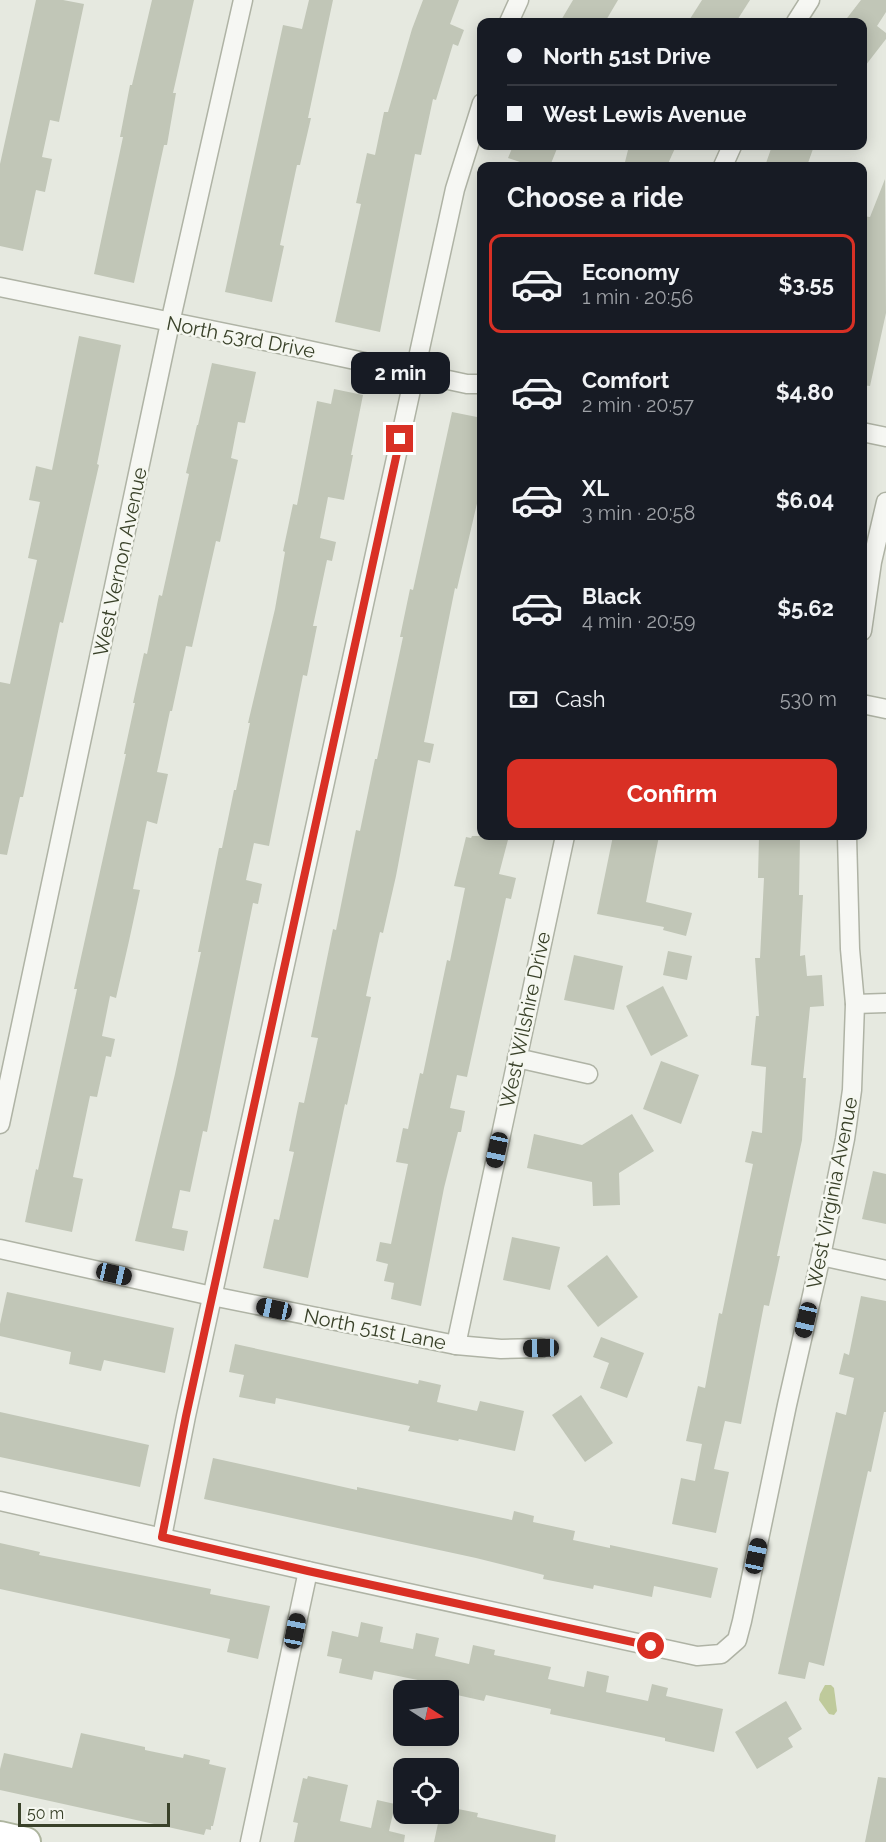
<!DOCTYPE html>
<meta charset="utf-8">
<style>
:root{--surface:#171b24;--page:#242831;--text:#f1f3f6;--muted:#9ea1a6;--line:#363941;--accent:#d93025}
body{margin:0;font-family:Raleway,sans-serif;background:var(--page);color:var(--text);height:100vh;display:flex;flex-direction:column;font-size:22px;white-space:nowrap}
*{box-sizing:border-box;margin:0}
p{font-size:20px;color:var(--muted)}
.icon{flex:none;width:33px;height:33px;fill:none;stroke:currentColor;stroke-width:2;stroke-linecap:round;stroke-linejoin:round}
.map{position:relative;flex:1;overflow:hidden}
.details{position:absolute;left:477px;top:162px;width:390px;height:678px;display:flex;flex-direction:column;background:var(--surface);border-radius:12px;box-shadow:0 3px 15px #0003}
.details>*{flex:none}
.guide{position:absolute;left:477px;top:18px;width:390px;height:132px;border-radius:12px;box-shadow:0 3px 15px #0003;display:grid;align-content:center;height:132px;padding:0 30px;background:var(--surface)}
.needle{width:39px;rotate:102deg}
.fabs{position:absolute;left:393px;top:1680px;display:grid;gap:12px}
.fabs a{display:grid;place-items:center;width:66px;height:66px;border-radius:12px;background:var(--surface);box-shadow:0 3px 15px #0003;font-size:30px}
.scale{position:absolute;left:18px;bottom:15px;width:152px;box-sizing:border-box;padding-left:6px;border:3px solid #394129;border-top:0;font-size:16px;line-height:21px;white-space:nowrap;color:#394129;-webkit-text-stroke:4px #f5f7f0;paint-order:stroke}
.end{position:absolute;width:27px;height:27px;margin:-14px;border:8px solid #d93025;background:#fff;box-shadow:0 0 0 3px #fff}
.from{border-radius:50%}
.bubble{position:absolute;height:42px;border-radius:12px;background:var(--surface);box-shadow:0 3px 15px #0003;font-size:20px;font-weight:700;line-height:42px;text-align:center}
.car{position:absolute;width:18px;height:36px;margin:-18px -9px;border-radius:8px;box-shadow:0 0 4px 2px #0007;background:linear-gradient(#222 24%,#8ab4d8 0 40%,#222 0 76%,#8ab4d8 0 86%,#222 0)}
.guide b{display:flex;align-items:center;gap:21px;height:57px;font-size:22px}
.guide b+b{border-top:2px solid var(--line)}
.guide i{width:15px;height:15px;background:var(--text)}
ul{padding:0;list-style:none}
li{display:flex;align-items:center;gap:18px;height:99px;margin:0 12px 9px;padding:0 18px;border:3px solid transparent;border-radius:12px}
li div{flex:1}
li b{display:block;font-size:22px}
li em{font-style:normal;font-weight:700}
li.active{border-color:var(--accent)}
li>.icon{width:54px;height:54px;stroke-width:1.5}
h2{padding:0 30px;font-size:27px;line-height:72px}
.pay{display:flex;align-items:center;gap:15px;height:66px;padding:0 30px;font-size:22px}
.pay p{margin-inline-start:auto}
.primary-button{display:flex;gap:12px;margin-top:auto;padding:12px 30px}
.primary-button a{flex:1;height:69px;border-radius:12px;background:var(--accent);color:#fff;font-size:24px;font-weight:700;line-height:69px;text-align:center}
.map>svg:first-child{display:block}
.water{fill:#bfca9b}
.building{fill:#c1c6b7}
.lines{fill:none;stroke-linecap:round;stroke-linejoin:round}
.minor-casing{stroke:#afb3a5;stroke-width:21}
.primary-casing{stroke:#aeb59f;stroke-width:32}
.minor{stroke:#f6f7f3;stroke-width:18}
.primary{stroke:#fff;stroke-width:28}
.route{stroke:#d93025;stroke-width:8}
.labels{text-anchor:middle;stroke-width:5;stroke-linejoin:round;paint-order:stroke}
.street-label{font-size:20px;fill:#394129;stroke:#f5f7f0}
</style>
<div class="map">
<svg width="886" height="1842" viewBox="0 0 886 1842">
<rect width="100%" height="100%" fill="#e6e9e0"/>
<!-- water -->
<path class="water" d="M825,1685H831L834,1688L837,1711L834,1715L829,1714L819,1700L820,1694Z"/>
<!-- building -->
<g class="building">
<path d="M36,0H63L84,4L59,122L50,120L42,157L52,159L45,192L36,190L23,251L0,246V164Z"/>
<path d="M152,0H194L173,93H176L167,145H164L134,283L94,274L123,137H120L130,85H132Z"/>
<path d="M309,0H333L308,118H311L300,165H297L280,245L284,246L272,302L225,292L283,25L302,29Z"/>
<path d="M423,0H459L450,24L464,30L458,46L453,44L436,100L433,99L421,155L415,154L380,332L335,322L361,204L356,203L367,153L375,155L384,112H388L412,29Z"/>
<path d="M573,0H618L605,22H560Z"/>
<path d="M702,0H750L736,22H688Z"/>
<path d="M861,0H886V12L877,26L886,33V39L862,70V22H844Z"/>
<path d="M513,146H558L550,166H532L508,158Z"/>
<path d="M629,146H676L667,166H624Z"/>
<path d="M772,146H814L807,166H765Z"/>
<path d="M885,179L886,313L870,386L862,385V216L870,217Z"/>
<path d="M79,336L121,345L97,464L99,465L63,623L60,622L23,797H20L7,855L0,854V682L10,684L37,560L28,558L40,502L29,500L36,466L52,470Z"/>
<path d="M212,363L256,372L245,423L238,422L231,458L238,460L220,542L216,541L192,647L186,646L172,711H170L157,772L168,774L157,824L147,821L133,889L140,890L129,941L116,998L110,996L102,1036L115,1039L111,1057L106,1056L97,1097L90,1096L73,1177L83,1179L72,1232L25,1222L36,1169L38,1170L77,989H74L126,754H124L135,703H133L144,653L147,654L159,595L162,596L189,474L186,473L197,425H198Z"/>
<path d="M334,389L363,395L351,455H353L344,500L328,497L320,538L336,542L332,561L327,560L313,626H317L307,676L303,675L269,846L254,843L246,880L262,884L258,904L253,903L207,1132L203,1131L190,1192L180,1190L172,1228L188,1231L184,1251L135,1241L175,1074L201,952H198L219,848H222L234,790H236L250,723H248L275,609L285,552L283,551L293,504L297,505L317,401L331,404Z"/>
<path d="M452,412L482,418V482L457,589L455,588L424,742L434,744L430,763L418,760L396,876L383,933L380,932L366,996L371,997L347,1105L345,1104L308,1278L263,1268L274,1219L279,1220L294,1152L289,1151L299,1102L304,1103L318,1038L311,1037L333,929L336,930L356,830L360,831L375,759H377L403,637H400L410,589L413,590Z"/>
<path d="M472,836H509L499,874L516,878L511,899L506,898L467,1077L457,1075L450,1108L465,1111L461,1132H458L444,1188L421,1306L391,1299L394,1283L384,1281L388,1264L376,1261L380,1242L391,1244L408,1164L396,1162L403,1128L408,1129L420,1073L423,1074L447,960L450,961L465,888L454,886L466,837L471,838Z"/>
<path d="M613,836H659L646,902L692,913L686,936L663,930L664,927L597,914Z"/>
<path d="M759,836H800L799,895H803L800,956L805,955L807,976L822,975L824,1006L810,1007L803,1078H806L802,1140L777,1256H780L769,1306L764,1305L741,1424L725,1421L714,1469L729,1472L716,1533L672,1524L681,1478L695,1481L702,1444L686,1441L698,1386L705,1388L719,1313L722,1314L753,1164L745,1162L752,1131L762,1133L766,1067L751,1065L756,1016H759L755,958H760L764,878H758Z"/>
<path d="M668,951L692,956L687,980L663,975Z"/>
<path d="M574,955L623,966L614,1010L564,1000Z"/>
<path d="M663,986L688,1036L651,1056L626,1006Z"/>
<path d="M661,1061L699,1075L681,1124L643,1109Z"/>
<path d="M632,1114L654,1151L619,1173L620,1205L593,1206L592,1182L527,1168L534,1134L582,1145Z"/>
<path d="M873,1171L886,1174V1224L862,1219Z"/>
<path d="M512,1237L560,1247L550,1290L503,1280Z"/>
<path d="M607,1255L638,1297L598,1327L567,1286Z"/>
<path d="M7,1292L174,1328L165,1373L104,1360L101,1371L69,1364L71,1352L0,1336V1324Z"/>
<path d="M861,1296L886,1301V1412H884L871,1472L868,1471L824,1666L809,1662L805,1679L778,1674L836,1412L846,1415L854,1378L839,1374L844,1353L849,1355Z"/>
<path d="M601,1337L644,1353L627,1398L600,1388L609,1363L593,1357Z"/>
<path d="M235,1344L418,1384L419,1380L441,1385L437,1402L477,1411L480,1401L524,1411L515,1451L459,1439L458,1441L408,1431L410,1426L276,1398L275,1404L239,1397L244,1375L229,1372Z"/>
<path d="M581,1395L613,1443L585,1462L552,1415Z"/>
<path d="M0,1412L149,1445L140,1487L0,1457Z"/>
<path d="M213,1458L357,1490V1487L512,1520L514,1511L534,1516L533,1522L575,1531L573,1540L610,1548V1545L718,1568L711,1598L654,1586L652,1597L594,1585L593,1589L543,1579L544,1575L476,1558L204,1499Z"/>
<path d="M0,1543L40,1552L39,1555L211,1589L210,1594L270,1606L258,1659L227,1652L230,1639L0,1589Z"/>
<path d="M361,1622L383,1627L380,1642L413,1649L416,1633L439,1638L435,1656L469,1664L473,1645L495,1650L494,1655L551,1667L548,1679L584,1687L587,1671L609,1676L606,1692L648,1701L652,1684L668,1688L666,1696L723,1709L714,1752L665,1741V1738L550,1714L551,1709L486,1695L484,1701L448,1693V1690H440L442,1685L374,1671L372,1680L339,1673L342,1659L327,1656L332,1631L358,1637Z"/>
<path d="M786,1701L802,1729L788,1738L793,1747L757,1769L735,1732Z"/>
<path d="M81,1733L145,1747V1750L183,1758L184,1754L210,1760L209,1764L226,1768L213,1826H211V1830L206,1829L204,1835L0,1790V1769L4,1753L72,1768Z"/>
<path d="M308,1776L348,1785L340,1821L371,1828L377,1800L395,1804L389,1831L405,1835L404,1842H294L298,1823L293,1822L303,1778L307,1779Z"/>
<path d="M878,1777L886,1778V1842H865Z"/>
<path d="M448,1807L478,1813L477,1817L556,1835L555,1842H434L440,1814H448Z"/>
</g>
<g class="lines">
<defs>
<g id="minor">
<path d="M509,22L519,0"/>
<path d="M796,22L810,0"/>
<path d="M723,166L732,146"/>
<path d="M0,287L294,347L467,384H482"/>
<path d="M862,432L886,437"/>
<path d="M862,631L872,562L886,502"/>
<path d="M862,704L886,709"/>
<path d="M855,1004L886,1003"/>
<path d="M517,1058L588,1074"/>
<path d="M0,1124L170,323L243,0"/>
<path d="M0,1249L212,1296L456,1345L501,1349L541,1348"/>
<path d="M821,1256L886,1270"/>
<path d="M456,1345L565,836"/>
<path d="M0,1501L308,1571L697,1656L721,1654L737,1640L742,1621L787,1405L821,1256L845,1139L852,1090L855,1004L850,949L847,836"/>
<path d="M162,1537L186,1416L455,189L482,103"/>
<path d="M250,1842L308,1571"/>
</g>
<path id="primary" d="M0,1836L26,1842"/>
</defs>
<!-- minor casing -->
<use href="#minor" class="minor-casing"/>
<!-- primary casing -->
<use href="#primary" class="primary-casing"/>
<!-- minor -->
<use href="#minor" class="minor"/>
<!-- primary -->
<use href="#primary" class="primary"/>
</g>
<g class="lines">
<!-- route -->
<path class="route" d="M400,439L186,1416L162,1537L308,1571L651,1646"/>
</g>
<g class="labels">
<!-- street labels -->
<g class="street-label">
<text transform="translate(241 337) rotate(11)" y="7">North 53rd Drive</text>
<text transform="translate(120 562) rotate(-78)" y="7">West Vernon Avenue</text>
<text transform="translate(525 1020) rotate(-78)" y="7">West Wilshire Drive</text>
<text transform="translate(832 1193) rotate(-79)" y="7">West Virginia Avenue</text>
<text transform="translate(375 1329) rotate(11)" y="7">North 51st Lane</text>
</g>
</g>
</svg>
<div class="fabs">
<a><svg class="needle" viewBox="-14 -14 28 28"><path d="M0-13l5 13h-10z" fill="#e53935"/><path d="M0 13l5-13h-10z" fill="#9ea1a6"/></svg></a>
<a><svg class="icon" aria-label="locate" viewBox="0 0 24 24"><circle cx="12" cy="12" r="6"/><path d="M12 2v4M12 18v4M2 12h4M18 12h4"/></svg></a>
</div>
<div class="scale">50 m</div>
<i class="end from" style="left:651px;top:1646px"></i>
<i class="end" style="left:400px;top:439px"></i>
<div class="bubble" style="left:351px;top:352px;width:99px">2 min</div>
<i class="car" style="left:497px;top:1150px;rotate:192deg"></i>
<i class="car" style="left:114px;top:1274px;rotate:103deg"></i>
<i class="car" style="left:274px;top:1309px;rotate:282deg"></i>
<i class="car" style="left:806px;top:1320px;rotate:193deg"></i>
<i class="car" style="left:541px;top:1348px;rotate:269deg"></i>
<i class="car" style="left:756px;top:1556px;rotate:12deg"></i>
<i class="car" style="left:295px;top:1631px;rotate:11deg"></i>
<div class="guide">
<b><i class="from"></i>North 51st Drive</b>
<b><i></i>West Lewis Avenue</b>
</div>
<section class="details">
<h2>Choose a ride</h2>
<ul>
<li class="active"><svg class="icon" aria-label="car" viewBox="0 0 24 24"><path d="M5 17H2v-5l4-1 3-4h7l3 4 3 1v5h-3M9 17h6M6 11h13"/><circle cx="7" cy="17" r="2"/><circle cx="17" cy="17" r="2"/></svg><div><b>Economy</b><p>1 min · 20:56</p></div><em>$3.55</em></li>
<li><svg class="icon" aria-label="car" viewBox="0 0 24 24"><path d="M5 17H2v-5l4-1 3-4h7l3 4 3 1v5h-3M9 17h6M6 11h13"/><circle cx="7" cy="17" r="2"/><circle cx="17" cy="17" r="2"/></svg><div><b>Comfort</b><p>2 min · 20:57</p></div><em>$4.80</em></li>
<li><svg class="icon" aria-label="car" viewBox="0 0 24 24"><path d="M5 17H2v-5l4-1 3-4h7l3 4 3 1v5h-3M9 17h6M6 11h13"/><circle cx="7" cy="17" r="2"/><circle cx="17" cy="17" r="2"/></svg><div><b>XL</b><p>3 min · 20:58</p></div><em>$6.04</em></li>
<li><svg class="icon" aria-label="car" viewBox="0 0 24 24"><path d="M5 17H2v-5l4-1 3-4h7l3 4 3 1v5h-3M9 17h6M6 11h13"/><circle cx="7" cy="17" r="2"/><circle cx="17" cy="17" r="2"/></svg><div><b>Black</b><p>4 min · 20:59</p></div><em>$5.62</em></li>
</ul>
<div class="pay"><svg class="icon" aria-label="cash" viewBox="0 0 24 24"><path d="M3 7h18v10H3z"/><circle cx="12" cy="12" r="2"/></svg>Cash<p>530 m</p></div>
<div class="primary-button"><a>Confirm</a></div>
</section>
</div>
